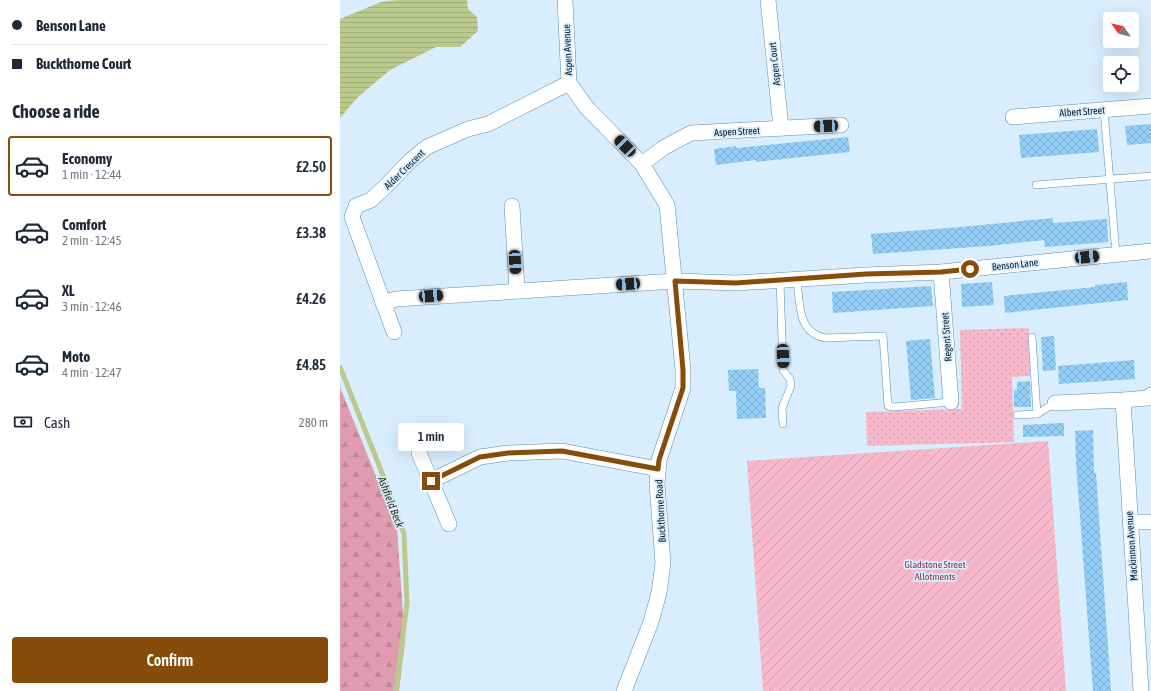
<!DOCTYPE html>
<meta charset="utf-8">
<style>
:root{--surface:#fff;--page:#f2f2f3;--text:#1f2937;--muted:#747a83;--line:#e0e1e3;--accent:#884c0a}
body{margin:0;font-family:"Asap Condensed",sans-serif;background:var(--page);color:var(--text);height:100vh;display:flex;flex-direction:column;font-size:15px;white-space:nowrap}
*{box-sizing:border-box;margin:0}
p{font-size:13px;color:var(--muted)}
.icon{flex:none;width:22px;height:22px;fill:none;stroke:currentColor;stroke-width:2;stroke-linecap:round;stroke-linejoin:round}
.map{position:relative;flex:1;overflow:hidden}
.details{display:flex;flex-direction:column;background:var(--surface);width:340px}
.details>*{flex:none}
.banner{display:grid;align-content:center;height:88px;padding:0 12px;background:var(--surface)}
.needle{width:26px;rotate:304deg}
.buttons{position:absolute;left:763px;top:12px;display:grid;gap:8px}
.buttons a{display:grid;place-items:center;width:36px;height:36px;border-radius:4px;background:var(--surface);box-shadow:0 4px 16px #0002;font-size:20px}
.end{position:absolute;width:18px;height:18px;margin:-9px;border:5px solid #884c0a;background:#fff;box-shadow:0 0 0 2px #fff}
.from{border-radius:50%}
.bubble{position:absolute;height:28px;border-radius:4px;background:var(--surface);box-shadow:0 4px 16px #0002;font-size:13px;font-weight:600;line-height:28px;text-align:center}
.car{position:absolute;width:12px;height:24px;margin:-12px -6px;border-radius:5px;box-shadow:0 0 3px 1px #0007;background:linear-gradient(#222 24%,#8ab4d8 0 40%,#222 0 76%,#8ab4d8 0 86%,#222 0)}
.banner b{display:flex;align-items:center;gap:14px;height:38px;font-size:15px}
.banner b+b{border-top:1px solid var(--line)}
.banner i{width:10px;height:10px;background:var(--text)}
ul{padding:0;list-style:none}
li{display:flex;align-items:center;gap:12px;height:60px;margin:0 8px 6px;padding:0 4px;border:2px solid transparent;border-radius:4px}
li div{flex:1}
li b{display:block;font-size:15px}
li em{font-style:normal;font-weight:600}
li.active{border-color:var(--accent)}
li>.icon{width:36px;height:36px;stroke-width:1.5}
h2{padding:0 12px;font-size:18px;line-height:48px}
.pay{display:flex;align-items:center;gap:10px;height:44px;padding:0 12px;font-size:15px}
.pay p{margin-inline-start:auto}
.cta{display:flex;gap:8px;margin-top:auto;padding:8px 12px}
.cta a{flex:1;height:46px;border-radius:4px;background:var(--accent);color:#fff;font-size:16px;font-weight:600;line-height:46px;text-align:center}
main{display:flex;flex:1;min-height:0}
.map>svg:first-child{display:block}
.grass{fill:url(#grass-dots)}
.forest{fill:url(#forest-firs)}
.garden{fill:url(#garden-furrows)}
.water{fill:url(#water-rules)}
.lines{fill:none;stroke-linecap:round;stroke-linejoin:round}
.stream{stroke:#bbca8c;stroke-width:5}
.building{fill:url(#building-cross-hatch)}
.lane-casing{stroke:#5a8eb2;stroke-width:8}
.street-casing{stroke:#5a8eb2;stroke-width:16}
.lane{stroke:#fff;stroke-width:7}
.street{stroke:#fff;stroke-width:15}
.route{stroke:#884c0a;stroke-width:5}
.labels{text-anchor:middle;stroke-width:3.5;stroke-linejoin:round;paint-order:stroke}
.street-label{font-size:10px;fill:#061b29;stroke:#d8edfd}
.park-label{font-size:10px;fill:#823250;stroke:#d8edfd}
.water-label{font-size:11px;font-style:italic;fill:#2a3303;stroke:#d8edfd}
</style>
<main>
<section class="details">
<div class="banner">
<b><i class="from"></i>Benson Lane</b>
<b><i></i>Buckthorne Court</b>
</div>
<h2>Choose a ride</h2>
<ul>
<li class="active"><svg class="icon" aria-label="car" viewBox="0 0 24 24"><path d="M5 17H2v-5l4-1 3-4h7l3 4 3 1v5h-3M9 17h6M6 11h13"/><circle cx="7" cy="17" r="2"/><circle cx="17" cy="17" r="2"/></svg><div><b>Economy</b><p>1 min · 12:44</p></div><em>£2.50</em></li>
<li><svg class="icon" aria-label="car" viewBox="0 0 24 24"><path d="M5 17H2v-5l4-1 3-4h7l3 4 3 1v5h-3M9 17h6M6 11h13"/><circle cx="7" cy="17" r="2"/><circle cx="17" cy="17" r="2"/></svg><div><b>Comfort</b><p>2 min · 12:45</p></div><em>£3.38</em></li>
<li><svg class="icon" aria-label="car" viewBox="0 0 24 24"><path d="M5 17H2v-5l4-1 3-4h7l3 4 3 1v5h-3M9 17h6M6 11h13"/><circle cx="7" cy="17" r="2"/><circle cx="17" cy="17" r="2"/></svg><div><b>XL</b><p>3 min · 12:46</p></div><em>£4.26</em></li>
<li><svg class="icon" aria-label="car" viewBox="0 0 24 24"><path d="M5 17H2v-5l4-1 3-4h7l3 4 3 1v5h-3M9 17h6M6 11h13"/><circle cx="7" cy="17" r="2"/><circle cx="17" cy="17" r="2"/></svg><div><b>Moto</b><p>4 min · 12:47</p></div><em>£4.85</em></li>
</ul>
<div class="pay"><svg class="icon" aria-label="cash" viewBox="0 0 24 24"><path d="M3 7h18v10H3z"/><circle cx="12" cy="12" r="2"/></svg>Cash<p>280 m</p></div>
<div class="cta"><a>Confirm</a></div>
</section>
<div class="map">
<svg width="811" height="691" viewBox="0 0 811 691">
<defs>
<pattern id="grass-dots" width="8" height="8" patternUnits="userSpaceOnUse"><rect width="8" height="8" fill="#f8b8cb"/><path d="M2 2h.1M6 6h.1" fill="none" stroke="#d39eae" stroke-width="1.8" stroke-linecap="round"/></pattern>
<pattern id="forest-firs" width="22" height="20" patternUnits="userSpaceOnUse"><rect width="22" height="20" fill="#df9cb0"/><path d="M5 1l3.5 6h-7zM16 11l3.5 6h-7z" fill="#be8697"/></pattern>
<pattern id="garden-furrows" width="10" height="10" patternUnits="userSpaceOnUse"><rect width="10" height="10" fill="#f8b8cb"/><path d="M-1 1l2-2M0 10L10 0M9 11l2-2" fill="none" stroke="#d39eae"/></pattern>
<pattern id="water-rules" width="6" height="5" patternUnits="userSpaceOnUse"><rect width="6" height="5" fill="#bbca8c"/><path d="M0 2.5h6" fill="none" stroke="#9fad79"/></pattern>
<pattern id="building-cross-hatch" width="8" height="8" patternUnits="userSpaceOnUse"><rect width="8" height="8" fill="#93cef7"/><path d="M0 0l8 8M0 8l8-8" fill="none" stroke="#7db0d4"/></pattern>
</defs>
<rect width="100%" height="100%" fill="#d8edfd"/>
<!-- grass -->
<path class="grass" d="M689,328L690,376L672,377L674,442L527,446L526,412L622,409L620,330Z"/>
<!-- forest -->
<path class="forest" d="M0,387L57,528L65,642L59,691H0Z"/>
<!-- garden -->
<path class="garden" d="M708,441L726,691H423L407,461Z"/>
<!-- water -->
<path class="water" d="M57,0H127L128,9L137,17L138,31L120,47H96L50,70L18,97L0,118V19L41,2Z"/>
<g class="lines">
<!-- stream -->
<path class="stream" d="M0,367L44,478L64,534L67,603L56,691"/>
</g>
<!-- building -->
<g class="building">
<path d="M811,124V143L787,145L785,126Z"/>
<path d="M757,129L759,152L681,158L679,135Z"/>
<path d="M508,137L510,152L416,162V160L376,165L374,149L396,146V148Z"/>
<path d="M713,218V223L767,219L768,242L705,247L704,240L649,246L533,254L531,234L621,227Z"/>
<path d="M652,282L654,305L622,307L621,284Z"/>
<path d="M787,282L788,300L665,313L664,296L755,287V285Z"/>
<path d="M591,286L593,306L493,313L492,292Z"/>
<path d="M714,336L716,370L703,371L701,337Z"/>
<path d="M590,339L595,398L571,400L566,341Z"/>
<path d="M794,360L795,379L719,384L718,366Z"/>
<path d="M418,369L419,388H425L426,418L397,419L396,391H389L388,370Z"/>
<path d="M690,381L691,407H674V390H677V382Z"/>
<path d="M724,423V436L683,437V425Z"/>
<path d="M753,430L754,473H756L771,691H753L736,463L735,431Z"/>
</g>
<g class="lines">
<defs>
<g id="lane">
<path d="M764,110L776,254"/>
<path d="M696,185L811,176"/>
<path d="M457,280C460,303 457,332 485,338L543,336L548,406L554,407L611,402"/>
<path d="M440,281L443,370L450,379L451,386L442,408L443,424"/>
<path d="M692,337L697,414"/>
<path d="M677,415L697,414L715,403"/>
</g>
<g id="street">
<path d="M225,0L229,83L247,108L302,164L327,205L343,370V388L319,460L317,484L323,563L319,593L311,622L284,691"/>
<path d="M428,0L441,128"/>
<path d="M673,117L811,106"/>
<path d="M302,164L323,148L351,133L501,125"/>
<path d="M172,206L177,291"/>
<path d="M601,272L611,402"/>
<path d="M43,303L56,299L335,281L396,283L526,275L601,272L811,251"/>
<path d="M54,332L12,217L16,206L31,200L47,185L70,161L87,147L128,129L148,124L229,83"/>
<path d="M783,400L801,691"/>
<path d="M715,403L783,400L808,398L811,395"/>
<path d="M79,453L109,524"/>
<path d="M91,481L140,457L168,453L222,451L318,469"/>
<path d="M790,522H811"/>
</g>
</defs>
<!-- lane casing -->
<use href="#lane" class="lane-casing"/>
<!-- street casing -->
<use href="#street" class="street-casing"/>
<!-- lane -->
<use href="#lane" class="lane"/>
<!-- street -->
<use href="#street" class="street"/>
</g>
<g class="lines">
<!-- route -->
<path class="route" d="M91,481L140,457L168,453L222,451L318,469L319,460L343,388V370L335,281L396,283L526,274L601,272L630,269"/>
</g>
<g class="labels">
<!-- street labels -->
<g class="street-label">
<text transform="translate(227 50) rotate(-93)" y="4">Aspen Avenue</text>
<text transform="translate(434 64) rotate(-96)" y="4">Aspen Court</text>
<text transform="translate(742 111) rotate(-4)" y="4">Albert Street</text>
<text transform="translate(397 131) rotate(-3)" y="4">Aspen Street</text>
<text transform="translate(64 169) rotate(-44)" y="4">Alder Crescent</text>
<text transform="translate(675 264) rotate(-6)" y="4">Benson Lane</text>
<text transform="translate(606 337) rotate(-94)" y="4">Regent Street</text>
<text transform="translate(320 511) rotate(-93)" y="4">Buckthorne Road</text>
<text transform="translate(791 546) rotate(-94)" y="4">Mackinnon Avenue</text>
</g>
<!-- park labels -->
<g class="park-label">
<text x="595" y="568">Gladstone Street<tspan x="595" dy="12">Allotments</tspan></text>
</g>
<!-- water labels -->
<g class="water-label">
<text transform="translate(51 502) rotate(69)" y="4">Ashfield Beck</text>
</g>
</g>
</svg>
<div class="buttons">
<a><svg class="needle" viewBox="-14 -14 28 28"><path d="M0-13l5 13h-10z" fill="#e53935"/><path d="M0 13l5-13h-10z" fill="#747a83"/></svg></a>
<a><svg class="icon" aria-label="locate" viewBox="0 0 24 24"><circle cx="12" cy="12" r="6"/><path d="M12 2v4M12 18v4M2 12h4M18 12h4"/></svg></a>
</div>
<i class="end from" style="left:630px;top:269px"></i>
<i class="end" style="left:91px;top:481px"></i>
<div class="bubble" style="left:58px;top:423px;width:66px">1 min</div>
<i class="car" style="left:486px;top:126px;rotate:267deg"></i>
<i class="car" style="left:285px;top:146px;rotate:315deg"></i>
<i class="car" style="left:747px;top:257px;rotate:84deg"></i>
<i class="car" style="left:175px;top:262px;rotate:177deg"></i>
<i class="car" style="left:288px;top:284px;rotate:266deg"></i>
<i class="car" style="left:91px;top:296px;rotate:86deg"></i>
<i class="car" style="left:443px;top:356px;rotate:178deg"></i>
</div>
</main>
